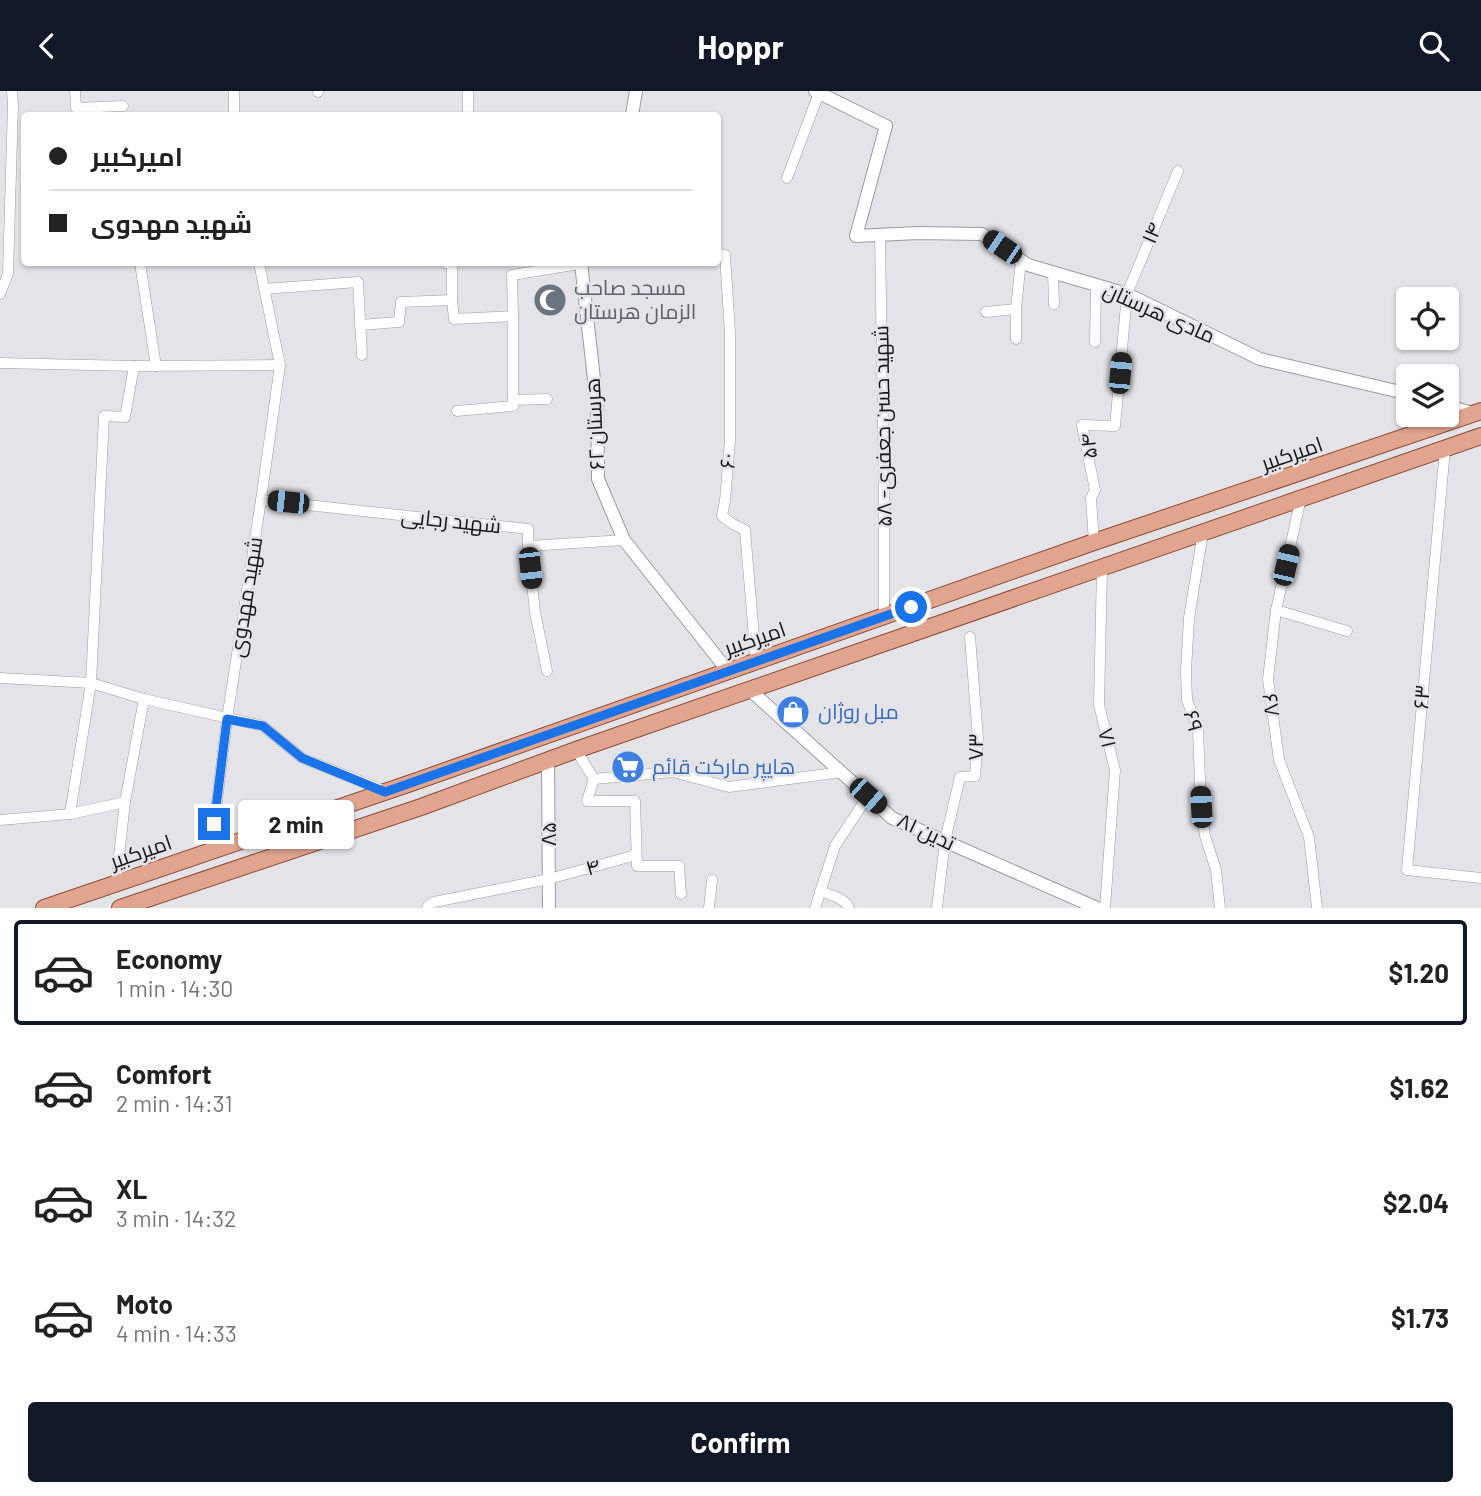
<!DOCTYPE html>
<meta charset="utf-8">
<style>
:root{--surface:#fff;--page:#f2f2f2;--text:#222;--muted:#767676;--line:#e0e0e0;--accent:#111827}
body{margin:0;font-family:Barlow,Cairo,sans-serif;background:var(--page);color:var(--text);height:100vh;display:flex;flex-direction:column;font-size:26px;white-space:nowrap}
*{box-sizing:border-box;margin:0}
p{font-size:23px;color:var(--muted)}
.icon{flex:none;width:38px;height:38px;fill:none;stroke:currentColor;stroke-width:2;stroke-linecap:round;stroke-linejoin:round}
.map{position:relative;height:817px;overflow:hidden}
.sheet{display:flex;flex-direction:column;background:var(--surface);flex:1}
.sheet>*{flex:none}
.guide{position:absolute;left:21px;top:21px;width:700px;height:154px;border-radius:7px;box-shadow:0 2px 5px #0004;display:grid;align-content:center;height:154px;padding:0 28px;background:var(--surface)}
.fabs{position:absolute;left:1396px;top:196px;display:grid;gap:14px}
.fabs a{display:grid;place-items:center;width:63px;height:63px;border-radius:7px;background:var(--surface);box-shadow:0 2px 5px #0004;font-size:35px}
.end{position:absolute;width:32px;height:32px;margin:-16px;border:9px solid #1a73e8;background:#fff;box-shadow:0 0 0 4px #fff}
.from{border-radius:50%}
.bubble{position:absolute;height:49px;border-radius:7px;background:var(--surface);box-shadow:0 2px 5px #0004;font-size:23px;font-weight:700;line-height:49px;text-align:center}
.car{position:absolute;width:21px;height:42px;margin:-21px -10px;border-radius:9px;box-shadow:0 0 5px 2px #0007;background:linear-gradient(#222 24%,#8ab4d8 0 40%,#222 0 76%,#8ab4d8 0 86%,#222 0)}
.guide b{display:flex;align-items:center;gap:24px;height:66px;font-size:26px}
.guide b+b{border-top:2px solid var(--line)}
.guide i{width:18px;height:18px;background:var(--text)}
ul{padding:12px 0 0;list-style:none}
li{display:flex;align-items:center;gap:21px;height:105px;margin:0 14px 10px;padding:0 14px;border:4px solid transparent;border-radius:7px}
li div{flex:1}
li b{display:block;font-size:26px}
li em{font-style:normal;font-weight:700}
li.selected{border-color:var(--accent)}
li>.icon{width:63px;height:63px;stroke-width:1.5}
.cta{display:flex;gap:14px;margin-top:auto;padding:14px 28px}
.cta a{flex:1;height:80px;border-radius:7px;background:var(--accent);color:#fff;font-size:28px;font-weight:700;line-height:80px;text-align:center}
header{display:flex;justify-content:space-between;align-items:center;height:91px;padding:0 28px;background:var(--accent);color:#fff;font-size:32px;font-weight:700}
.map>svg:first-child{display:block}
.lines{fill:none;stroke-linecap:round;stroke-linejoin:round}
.minor-casing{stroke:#9b9b9e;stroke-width:11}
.tertiary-casing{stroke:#9b9b9e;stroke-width:14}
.primary-casing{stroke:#8c4b35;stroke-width:18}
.minor{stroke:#fff;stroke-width:10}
.tertiary{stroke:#fff;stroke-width:12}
.primary{stroke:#e0a48f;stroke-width:16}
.route{stroke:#1a73e8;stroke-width:9}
.labels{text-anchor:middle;stroke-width:5;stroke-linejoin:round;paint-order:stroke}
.street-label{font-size:21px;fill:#171718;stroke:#e4e3e7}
.worship-label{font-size:21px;fill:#5b616d;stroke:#e4e3e7;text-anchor:start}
.shop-label{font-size:21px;fill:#366cbe;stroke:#e4e3e7;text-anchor:start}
</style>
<header><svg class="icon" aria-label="back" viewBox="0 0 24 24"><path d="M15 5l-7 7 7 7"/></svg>Hoppr<svg class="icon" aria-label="search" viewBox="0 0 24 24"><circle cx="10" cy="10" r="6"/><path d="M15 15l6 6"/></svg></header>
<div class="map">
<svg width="1481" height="817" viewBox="0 0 1481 817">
<rect width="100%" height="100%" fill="#e4e3e7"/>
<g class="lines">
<defs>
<g id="minor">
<path d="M75,0L76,17L123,15"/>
<path d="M234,0V24"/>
<path d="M318,0V1"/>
<path d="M468,24V0"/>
<path d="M787,87L819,2"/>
<path d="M880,145L884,397V525"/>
<path d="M718,163L725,164L730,242V349L725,410L722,425L731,432L745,439L756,570"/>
<path d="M140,172L156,275"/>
<path d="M1053,181L1054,213"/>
<path d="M264,198L358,191L362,264"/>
<path d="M0,203L8,183L13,14L12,0"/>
<path d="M452,209L454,228L513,225L512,184L585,172"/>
<path d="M986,221L1016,218"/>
<path d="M360,234L399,231L401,211L452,209V174L445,172"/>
<path d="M1016,248V218L1021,169"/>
<path d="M1095,251L1096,194"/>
<path d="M0,272L134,275L280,274"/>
<path d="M513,309L547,308"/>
<path d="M457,320L513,315V225"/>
<path d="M1445,358L1407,779L1481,787"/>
<path d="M1301,407L1276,519L1268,588L1279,669L1309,746L1317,817"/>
<path d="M261,409L528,438V455L624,449"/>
<path d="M1203,441L1189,527L1186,580L1187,609L1198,638L1201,716L1205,745L1216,779L1220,817"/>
<path d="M1094,451L1091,407L1095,399L1082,334L1115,335L1127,203L1178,80"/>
<path d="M528,455L535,521L547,580"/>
<path d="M1102,477L1099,614L1115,679L1105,817"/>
<path d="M1276,519L1347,540"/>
<path d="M0,587L91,592L144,608L263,635L302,667L385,700"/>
<path d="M576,659L594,688L673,681L729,696L842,681"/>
<path d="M594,688L587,710H635L637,775H679L681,803"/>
<path d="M70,723L91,592L104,325L125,326L134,275"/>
<path d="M0,729L70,723L125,711"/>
<path d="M211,759L227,628L261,409L280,274L259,172"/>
<path d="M116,792L125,711L144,608"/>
<path d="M820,800C830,804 845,807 849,817"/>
<path d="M427,817L428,815L434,811L549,788L636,764"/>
<path d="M709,817L712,789"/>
<path d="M815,817L835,755L868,705"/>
<path d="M937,817L945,750L960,686L975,685L978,648L970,546"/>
</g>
<g id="tertiary">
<path d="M815,0L886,35L856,145L918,142L982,143L1028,174L1127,203L1260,268L1409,303"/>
<path d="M632,24L636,0"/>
<path d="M581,172L597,315L598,388L624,449L728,580"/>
<path d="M1447,315L1473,322"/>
<path d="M750,599L892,727L1097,817"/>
<path d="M548,668L549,817"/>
</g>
<g id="primary">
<path d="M44,817L414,691L1094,451L1481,320"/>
<path d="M120,817L421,716L576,659L1481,345"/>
</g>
</defs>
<!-- minor casing -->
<use href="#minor" class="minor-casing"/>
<!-- tertiary casing -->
<use href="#tertiary" class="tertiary-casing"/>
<!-- primary casing -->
<use href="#primary" class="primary-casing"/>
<!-- minor -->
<use href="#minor" class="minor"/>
<!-- tertiary -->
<use href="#tertiary" class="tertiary"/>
<!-- primary -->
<use href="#primary" class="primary"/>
</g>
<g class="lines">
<!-- route -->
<path class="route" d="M214,733L227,628L263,635L302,667L385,701L911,516"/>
</g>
<!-- icons -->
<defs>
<symbol id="mosque-disc" viewBox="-11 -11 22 22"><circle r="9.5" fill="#6b7280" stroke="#e4e3e7"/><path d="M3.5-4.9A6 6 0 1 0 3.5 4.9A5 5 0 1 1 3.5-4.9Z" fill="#fff"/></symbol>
<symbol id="shop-disc" viewBox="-11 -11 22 22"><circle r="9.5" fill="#3f7fe0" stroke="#e4e3e7"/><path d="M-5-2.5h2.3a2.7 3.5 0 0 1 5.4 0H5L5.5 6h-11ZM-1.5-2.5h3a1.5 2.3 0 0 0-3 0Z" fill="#fff"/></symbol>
<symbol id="supermarket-disc" viewBox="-11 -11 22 22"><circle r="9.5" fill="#3f7fe0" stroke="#e4e3e7"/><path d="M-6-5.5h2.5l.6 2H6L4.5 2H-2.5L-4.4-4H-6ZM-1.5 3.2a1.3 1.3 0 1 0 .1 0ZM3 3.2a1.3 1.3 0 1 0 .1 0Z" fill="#fff"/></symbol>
</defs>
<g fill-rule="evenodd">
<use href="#mosque-disc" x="531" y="190" width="38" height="38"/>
<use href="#shop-disc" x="774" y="602" width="38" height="38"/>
<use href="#supermarket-disc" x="609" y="657" width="38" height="38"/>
</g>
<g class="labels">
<!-- street labels -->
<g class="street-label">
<text transform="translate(1152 142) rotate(-67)" y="7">۱۴</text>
<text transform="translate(1159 222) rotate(24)" y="7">مادی هرستان</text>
<text transform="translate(595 333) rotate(-93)" y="7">هرستان ۶۲</text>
<text transform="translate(883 335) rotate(-91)" y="7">شهید حسن جعفری- ۵۸</text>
<text transform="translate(1089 355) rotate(-96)" y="7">۵۴</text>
<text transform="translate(1292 363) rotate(-19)" y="7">امیرکبیر</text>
<text transform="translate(728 370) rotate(-85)" y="7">۶۰</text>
<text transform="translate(451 430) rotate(6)" y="7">شهید رجایی</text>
<text transform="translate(246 506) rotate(-81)" y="7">شهید مهدوی</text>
<text transform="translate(755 548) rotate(-19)" y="7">امیرکبیر</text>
<text transform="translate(1422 606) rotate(-85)" y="7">۶۳</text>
<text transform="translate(1271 614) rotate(82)" y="7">۶۷</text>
<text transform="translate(1193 630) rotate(74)" y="7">۶۹</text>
<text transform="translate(1107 647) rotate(77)" y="7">۷۱</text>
<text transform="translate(976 656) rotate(-89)" y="7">۷۳</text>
<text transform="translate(926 741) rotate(25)" y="7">تدین ۸۱</text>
<text transform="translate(549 743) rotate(-90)" y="7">۸۵</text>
<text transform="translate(141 761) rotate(-19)" y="7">امیرکبیر</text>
<text transform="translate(593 776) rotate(-16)" y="7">۴</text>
</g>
<!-- worship labels -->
<g class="worship-label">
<text x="574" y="204">مسجد صاحب<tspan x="574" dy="24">الزمان هرستان</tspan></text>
</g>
<!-- shop labels -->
<g class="shop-label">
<text x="818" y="628">مبل روژان</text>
<text x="652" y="683">هایپر مارکت قائم</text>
</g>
</g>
</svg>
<div class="fabs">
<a><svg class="icon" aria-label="locate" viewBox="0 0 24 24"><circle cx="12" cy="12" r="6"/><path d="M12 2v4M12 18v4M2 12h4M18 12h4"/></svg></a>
<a><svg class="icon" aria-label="layers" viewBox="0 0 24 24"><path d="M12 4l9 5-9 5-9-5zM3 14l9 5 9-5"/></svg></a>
</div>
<i class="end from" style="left:911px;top:516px"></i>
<i class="end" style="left:214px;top:733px"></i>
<div class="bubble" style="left:238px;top:709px;width:116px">2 min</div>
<i class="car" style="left:1002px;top:156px;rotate:304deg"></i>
<i class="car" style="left:1120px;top:282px;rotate:5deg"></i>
<i class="car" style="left:288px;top:411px;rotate:276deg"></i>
<i class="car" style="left:1286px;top:474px;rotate:13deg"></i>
<i class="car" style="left:530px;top:477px;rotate:174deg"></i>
<i class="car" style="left:868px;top:705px;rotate:131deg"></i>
<i class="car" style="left:1201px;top:716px;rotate:357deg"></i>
<div class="guide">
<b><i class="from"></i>امیرکبیر</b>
<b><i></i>شهید مهدوی</b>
</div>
</div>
<section class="sheet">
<ul>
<li class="selected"><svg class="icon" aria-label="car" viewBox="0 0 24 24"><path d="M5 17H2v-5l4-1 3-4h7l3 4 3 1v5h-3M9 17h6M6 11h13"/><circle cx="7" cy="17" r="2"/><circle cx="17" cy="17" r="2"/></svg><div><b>Economy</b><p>1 min · 14:30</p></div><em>$1.20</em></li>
<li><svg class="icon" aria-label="car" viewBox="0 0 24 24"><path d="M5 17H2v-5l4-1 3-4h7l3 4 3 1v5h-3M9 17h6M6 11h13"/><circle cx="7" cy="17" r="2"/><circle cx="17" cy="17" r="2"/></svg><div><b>Comfort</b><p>2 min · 14:31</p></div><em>$1.62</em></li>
<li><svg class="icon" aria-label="car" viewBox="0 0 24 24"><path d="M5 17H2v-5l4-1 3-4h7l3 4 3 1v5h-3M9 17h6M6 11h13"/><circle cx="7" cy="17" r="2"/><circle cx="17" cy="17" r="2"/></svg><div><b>XL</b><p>3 min · 14:32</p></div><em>$2.04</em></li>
<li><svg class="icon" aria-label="car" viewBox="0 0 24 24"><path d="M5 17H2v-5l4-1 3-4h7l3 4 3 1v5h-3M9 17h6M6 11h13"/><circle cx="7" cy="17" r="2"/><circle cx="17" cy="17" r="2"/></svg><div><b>Moto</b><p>4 min · 14:33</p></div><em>$1.73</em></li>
</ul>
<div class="cta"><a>Confirm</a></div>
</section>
